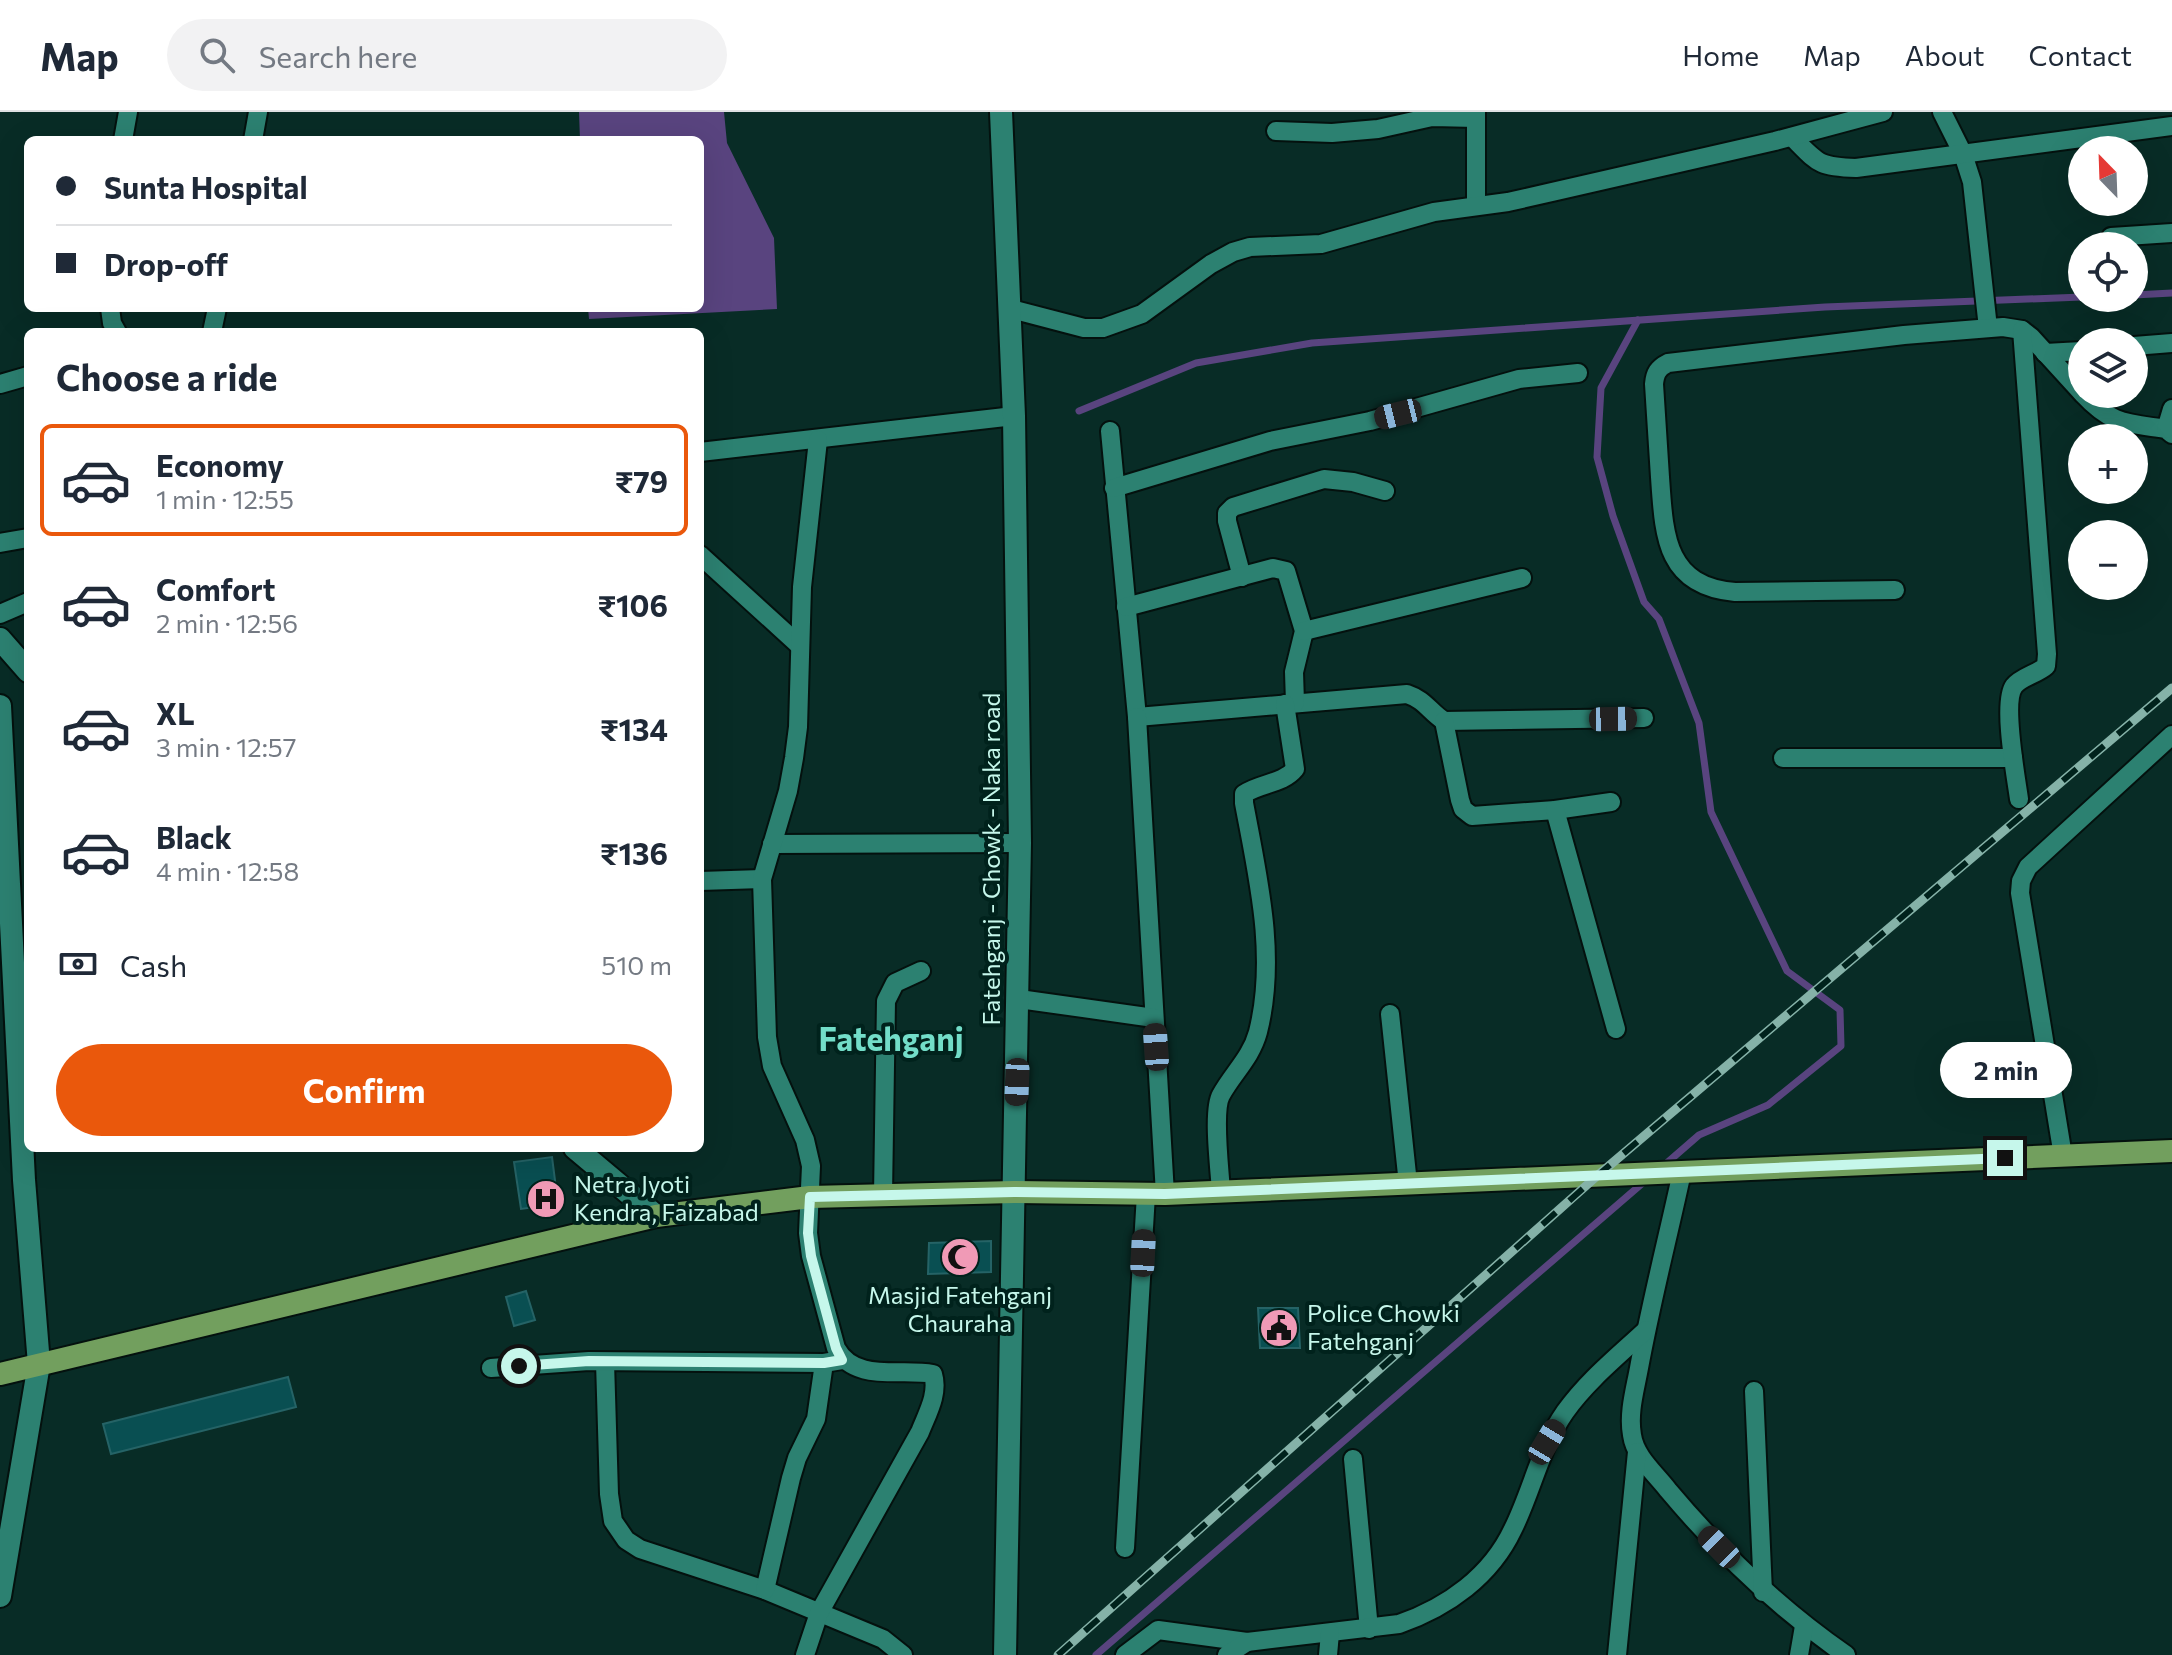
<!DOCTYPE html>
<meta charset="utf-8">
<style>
:root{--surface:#fff;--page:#f2f2f3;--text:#1f2937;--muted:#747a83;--line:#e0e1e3;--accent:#ea580c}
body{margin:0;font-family:Commissioner,sans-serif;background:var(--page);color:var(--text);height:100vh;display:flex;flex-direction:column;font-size:30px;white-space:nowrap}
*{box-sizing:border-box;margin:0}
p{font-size:26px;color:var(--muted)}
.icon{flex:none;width:44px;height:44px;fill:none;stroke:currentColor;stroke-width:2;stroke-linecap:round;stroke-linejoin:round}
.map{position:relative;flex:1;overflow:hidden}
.panel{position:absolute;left:24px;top:216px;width:680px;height:824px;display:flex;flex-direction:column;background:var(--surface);border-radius:12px;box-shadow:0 8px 32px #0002}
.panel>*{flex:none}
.hud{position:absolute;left:24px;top:24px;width:680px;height:176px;border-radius:12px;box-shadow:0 8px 32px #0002;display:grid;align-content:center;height:176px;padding:0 32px;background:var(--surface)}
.needle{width:52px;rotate:337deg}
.tools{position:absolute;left:2068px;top:24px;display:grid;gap:16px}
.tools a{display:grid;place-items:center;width:80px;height:80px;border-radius:50%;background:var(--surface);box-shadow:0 8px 32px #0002;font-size:40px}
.end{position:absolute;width:36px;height:36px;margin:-18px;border:10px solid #c6f7eb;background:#111;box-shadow:0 0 0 4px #111}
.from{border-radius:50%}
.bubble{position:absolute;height:56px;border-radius:28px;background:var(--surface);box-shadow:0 8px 32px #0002;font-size:26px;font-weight:700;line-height:56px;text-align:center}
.car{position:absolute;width:24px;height:48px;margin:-24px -12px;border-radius:10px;box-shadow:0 0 6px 2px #0007;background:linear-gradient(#222 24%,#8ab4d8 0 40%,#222 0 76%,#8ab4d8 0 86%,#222 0)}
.hud b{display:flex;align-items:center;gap:28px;height:76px;font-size:30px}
.hud b+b{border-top:2px solid var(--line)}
.hud i{width:20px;height:20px;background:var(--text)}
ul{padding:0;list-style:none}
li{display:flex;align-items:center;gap:24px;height:112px;margin:0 16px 12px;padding:0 16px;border:4px solid transparent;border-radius:12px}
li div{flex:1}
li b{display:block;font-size:30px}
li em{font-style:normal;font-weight:700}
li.selected{border-color:var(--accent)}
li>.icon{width:72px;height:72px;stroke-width:1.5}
h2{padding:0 32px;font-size:36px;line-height:96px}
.pay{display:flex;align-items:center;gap:20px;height:88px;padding:0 32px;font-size:30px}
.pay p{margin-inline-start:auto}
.cta{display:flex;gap:16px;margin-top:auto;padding:16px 32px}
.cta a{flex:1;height:92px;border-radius:48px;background:var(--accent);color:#fff;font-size:32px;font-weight:700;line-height:92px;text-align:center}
header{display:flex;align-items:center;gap:48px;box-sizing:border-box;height:112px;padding:0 40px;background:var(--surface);border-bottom:2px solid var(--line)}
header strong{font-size:38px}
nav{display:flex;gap:44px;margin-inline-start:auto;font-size:28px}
.search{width:560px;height:72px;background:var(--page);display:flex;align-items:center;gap:20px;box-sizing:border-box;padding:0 28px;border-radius:44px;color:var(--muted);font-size:30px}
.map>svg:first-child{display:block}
.water{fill:#59447f}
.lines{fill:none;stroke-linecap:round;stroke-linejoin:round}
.stream{stroke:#59447f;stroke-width:7}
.building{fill:#094f52;stroke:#256366;stroke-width:2}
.minor-casing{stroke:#04110e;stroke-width:22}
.tertiary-casing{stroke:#04110e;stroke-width:26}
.primary-casing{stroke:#04110e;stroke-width:26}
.minor{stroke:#2c8171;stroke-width:18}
.tertiary{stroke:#2c8171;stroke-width:22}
.primary{stroke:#729f5e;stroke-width:22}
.rail-casing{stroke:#85b2a8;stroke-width:9}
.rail{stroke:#00221c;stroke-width:6;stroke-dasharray:18;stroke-linecap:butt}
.route{stroke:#c6f7eb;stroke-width:10}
.labels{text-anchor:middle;stroke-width:8;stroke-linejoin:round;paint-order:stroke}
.street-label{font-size:24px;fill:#c6f7eb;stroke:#00221c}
.poi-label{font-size:24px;fill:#c6f7eb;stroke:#00221c;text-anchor:start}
.district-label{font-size:32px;font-weight:bold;fill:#72ddc8;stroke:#00221c}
</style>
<header>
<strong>Map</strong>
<div class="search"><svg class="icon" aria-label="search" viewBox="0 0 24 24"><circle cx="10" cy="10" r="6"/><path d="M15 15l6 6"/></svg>Search here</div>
<nav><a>Home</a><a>Map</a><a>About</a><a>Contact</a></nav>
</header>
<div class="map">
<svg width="2172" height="1543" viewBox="0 0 2172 1543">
<rect width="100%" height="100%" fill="#082c26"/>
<!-- water -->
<path class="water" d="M579,0H724L727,31L774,126L777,197L589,207L588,196H700V28H580Z"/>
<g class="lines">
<!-- stream -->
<g class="stream">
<path d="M2134,183L2172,181"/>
<path d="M1638,208L1601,276L1597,345L1613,404L1644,490L1659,507L1699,611L1711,700L1787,859L1840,898L1841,934L1768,993L1699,1023L1661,1056"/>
<path d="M1079,299L1196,251L1312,231L1825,195L2082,185"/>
<path d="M1096,1543L1645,1069"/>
</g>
</g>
<!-- building -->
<g class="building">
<path d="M552,1045L558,1092L521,1097L514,1050Z"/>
<path d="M991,1129V1160L928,1162L929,1131Z"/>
<path d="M526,1179L535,1208L514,1214L506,1185Z"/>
<path d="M1258,1196H1298L1300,1236H1260Z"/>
<path d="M288,1265L296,1295L111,1342L103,1312Z"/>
</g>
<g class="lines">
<defs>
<g id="minor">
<path d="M1942,0L1963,42L1972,70L1988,216"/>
<path d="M1276,19L1332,21L1378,17L1432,5L1476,6"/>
<path d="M1792,25C1818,51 1818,55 1856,56L2172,14"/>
<path d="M123,28L128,0"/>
<path d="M253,28L258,0"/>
<path d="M1476,94V0"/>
<path d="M2111,125L2172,121"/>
<path d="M110,196L112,211L117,220"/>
<path d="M1011,197L1084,216H1103L1142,202L1211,152L1233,140L1250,135L1321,132L1434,100L1508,90L1552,80L1775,29L1883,0"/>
<path d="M212,220L217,196"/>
<path d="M2134,234L2172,231"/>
<path d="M2045,241L2082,239"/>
<path d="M0,272L28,264"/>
<path d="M2083,282C2112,313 2126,311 2166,317L2172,322"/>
<path d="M2166,317L2172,297"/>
<path d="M1110,319L1137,605L1407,582C1425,588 1429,599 1444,609L1644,606"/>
<path d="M700,340L1014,304"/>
<path d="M1114,376L1270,329L1370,309L1519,267L1578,261"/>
<path d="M0,431L28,426"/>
<path d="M700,443L800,534"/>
<path d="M1242,465L1227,409V401L1233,395L1324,367L1353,370L1385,379"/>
<path d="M1895,478L1735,480C1665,474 1664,423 1660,365C1658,334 1656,303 1654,272C1655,261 1658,256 1668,251L1904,223L2003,215L2022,218L2031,225L2082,281"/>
<path d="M1126,495L1273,456L1286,459L1304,519L1294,560L1295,591"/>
<path d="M0,502L28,490"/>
<path d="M1304,519L1522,466"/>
<path d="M1137,605L1165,1082"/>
<path d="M1444,609L1460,688L1463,697L1472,704L1555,698L1611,690"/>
<path d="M1783,646H2013"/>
<path d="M2019,687C2016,665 2002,590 2014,574C2021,565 2037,562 2046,554L2047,542L2022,218"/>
<path d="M1555,698L1616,917"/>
<path d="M772,732L1020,731"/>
<path d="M700,769L762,767"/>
<path d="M1019,887L1154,906"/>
<path d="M1390,902L1408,1072"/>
<path d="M2063,1044L2020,781L2021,769L2028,755L2172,623"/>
<path d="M1682,1060C1668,1125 1651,1190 1639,1256C1635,1278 1628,1301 1632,1323C1635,1345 1655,1361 1668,1378C1721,1441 1778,1496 1846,1543"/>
<path d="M1221,1080C1220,1059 1212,999 1221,983C1233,961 1251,946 1258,920C1277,844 1258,766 1244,691V682C1260,671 1283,672 1295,657L1285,592"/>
<path d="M883,1083L886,889L895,871L921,859"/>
<path d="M605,1250L609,1382L613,1409L626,1428L640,1437L765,1478L883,1527L903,1543"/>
<path d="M491,1256L589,1249L824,1251L842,1248"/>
<path d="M1754,1279L1763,1480"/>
<path d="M1353,1347L1369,1517"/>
<path d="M1125,1436L1146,1082"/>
<path d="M765,1478L791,1366L797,1346L816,1307L824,1251"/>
<path d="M805,1543L819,1501L920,1320C927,1302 939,1282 933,1262C900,1256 855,1271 836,1236L811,1144L808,1121L811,1054L805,1028L772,954L767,925L762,767L788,679L794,646L798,615L802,475L818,328"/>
<path d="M1125,1543L1158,1518L1247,1530"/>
<path d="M1227,1543L1247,1530L1399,1512C1448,1495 1491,1464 1513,1417C1532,1379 1540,1336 1565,1300C1587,1269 1618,1244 1646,1218"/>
<path d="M1328,1543L1330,1521"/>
<path d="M1617,1543L1637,1340"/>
<path d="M1799,1543L1804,1514"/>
</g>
<g id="tertiary">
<path d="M1001,0L1014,304L1020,731L1005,1543"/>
<path d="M0,527L28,559"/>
<path d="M0,594L24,1068L39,1252L0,1484"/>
<path d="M575,1036L656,1104"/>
</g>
<path id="primary" d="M0,1262L656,1104L810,1085L1014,1080L1165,1082L2172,1039"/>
</defs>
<!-- minor casing -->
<use href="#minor" class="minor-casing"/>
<!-- tertiary casing -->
<use href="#tertiary" class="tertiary-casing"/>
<!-- primary casing -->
<use href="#primary" class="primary-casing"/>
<!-- minor -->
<use href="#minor" class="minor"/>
<!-- tertiary -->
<use href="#tertiary" class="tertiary"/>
<!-- primary -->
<use href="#primary" class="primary"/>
<defs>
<path id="rail" d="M1058,1543L1597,1064L2172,576"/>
</defs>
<!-- rail casing -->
<use href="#rail" class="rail-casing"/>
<!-- rail -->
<use href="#rail" class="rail"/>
</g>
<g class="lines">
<!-- route -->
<path class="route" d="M519,1254L589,1249L824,1251L842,1248L836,1236L811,1144L808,1121L810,1085L1014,1080L1165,1082L2005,1046"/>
</g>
<!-- icons -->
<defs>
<symbol id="hospital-disc" viewBox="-11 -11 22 22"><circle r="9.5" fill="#f09ab6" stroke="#00221c"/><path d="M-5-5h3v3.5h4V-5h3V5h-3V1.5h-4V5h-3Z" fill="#111"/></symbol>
<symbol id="mosque-disc" viewBox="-11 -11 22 22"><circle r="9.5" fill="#f09ab6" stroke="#00221c"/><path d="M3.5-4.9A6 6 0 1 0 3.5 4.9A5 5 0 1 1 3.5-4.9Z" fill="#111"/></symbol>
<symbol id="civic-disc" viewBox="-11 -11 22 22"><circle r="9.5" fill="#f09ab6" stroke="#00221c"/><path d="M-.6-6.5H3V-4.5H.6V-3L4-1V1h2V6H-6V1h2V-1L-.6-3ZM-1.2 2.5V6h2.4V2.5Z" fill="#111"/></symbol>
</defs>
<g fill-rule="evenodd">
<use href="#hospital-disc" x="524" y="1065" width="44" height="44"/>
<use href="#mosque-disc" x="938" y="1123" width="44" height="44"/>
<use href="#civic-disc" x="1257" y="1194" width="44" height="44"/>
</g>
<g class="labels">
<!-- street labels -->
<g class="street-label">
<text transform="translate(992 747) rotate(-90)" y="8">Fatehganj - Chowk - Naka road</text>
</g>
<!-- poi labels -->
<g class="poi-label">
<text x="574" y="1081">Netra Jyoti<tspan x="574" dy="28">Kendra, Faizabad</tspan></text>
<text x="960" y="1192" text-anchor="middle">Masjid Fatehganj<tspan x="960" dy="28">Chauraha</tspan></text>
<text x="1307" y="1210">Police Chowki<tspan x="1307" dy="28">Fatehganj</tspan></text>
</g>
<!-- district labels -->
<g class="district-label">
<text x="891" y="939">Fatehganj</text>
</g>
</g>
</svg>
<div class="tools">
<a><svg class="needle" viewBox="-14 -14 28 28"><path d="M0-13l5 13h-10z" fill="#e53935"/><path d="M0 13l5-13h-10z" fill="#747a83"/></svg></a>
<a><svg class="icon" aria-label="locate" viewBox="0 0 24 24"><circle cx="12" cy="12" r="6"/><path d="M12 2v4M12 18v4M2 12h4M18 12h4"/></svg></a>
<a><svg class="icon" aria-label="layers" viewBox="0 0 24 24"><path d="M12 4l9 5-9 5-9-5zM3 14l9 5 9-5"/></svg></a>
<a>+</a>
<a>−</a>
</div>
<i class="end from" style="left:519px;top:1254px"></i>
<i class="end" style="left:2005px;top:1046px"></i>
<div class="bubble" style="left:1940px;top:930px;width:132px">2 min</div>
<i class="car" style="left:1398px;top:302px;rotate:256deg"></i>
<i class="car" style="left:1613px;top:607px;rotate:89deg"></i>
<i class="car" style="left:1156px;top:935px;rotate:356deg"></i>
<i class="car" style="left:1017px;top:970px;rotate:182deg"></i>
<i class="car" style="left:1143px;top:1141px;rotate:3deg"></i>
<i class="car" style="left:1547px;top:1330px;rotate:31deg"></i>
<i class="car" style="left:1719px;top:1435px;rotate:315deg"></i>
<div class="hud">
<b><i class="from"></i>Sunta Hospital</b>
<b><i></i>Drop-off</b>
</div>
<section class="panel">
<h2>Choose a ride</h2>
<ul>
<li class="selected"><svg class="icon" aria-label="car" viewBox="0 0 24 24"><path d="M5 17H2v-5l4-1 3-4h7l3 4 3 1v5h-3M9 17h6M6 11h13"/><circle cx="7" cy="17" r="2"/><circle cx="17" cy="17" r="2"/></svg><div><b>Economy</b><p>1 min · 12:55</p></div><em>₹79</em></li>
<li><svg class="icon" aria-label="car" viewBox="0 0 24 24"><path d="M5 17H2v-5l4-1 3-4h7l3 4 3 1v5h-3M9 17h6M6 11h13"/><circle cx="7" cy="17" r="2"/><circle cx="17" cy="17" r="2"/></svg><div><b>Comfort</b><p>2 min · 12:56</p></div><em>₹106</em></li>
<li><svg class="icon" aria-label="car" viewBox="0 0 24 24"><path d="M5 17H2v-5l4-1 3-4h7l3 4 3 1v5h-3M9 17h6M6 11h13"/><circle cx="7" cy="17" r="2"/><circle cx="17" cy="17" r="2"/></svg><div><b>XL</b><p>3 min · 12:57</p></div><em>₹134</em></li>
<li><svg class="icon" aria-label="car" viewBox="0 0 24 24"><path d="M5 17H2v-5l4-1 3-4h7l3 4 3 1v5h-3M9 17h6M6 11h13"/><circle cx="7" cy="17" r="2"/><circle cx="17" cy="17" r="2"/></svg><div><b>Black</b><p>4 min · 12:58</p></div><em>₹136</em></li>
</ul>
<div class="pay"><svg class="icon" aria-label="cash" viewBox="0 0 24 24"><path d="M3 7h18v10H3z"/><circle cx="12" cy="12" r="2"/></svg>Cash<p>510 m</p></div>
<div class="cta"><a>Confirm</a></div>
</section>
</div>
